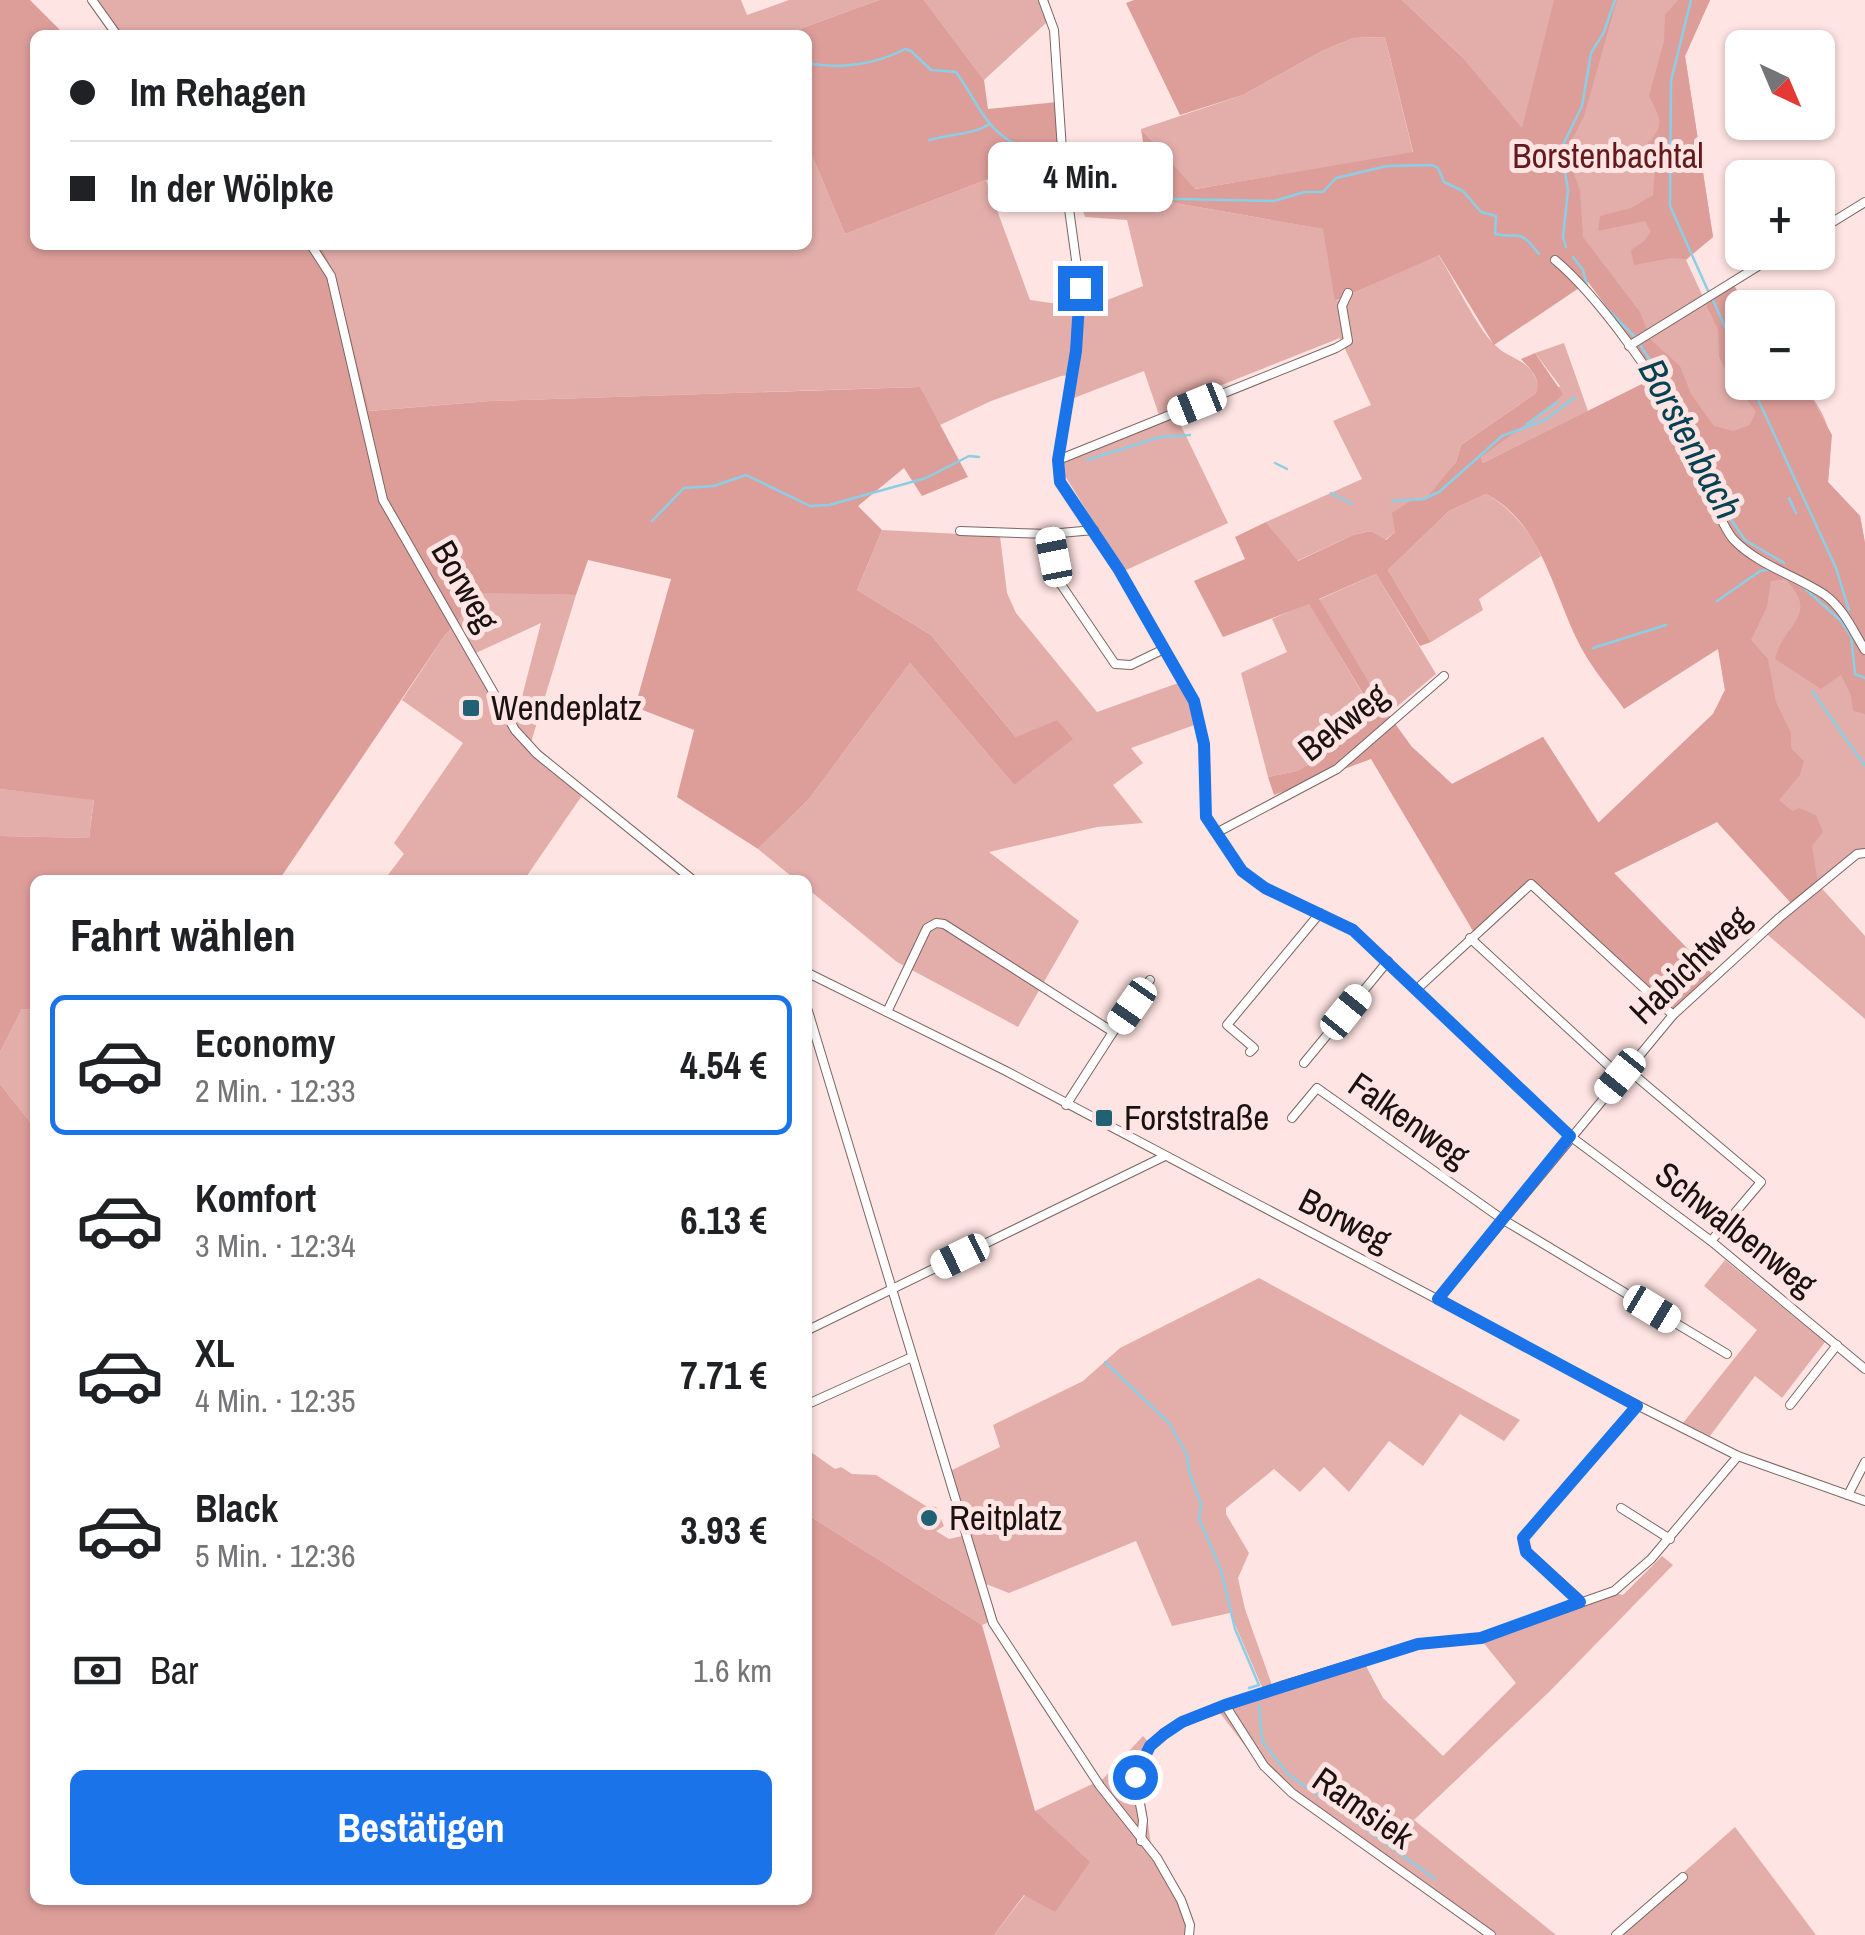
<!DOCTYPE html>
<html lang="de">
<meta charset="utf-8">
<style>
:root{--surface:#fff;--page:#f2f2f2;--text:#202124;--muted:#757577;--line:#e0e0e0;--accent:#1a73e8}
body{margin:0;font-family:"Archivo Narrow",sans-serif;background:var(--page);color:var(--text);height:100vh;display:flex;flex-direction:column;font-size:38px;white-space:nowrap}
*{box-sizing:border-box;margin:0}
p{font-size:32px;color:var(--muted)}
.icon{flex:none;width:55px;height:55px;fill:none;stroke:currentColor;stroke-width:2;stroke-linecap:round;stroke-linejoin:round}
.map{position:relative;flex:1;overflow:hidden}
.side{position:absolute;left:30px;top:875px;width:782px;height:1030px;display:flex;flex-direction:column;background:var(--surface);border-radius:15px;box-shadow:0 2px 8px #0004}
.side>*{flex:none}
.top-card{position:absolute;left:30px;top:30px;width:782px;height:220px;border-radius:15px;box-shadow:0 2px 8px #0004;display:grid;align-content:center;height:220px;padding:0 40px;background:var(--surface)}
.needle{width:65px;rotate:136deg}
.tools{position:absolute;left:1725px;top:30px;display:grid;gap:20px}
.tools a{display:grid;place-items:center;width:110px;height:110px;border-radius:15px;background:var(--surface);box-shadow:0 2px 8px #0004;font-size:50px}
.end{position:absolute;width:45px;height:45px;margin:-22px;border:12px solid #1a73e8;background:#fff;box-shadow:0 0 0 5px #fff}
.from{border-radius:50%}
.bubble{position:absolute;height:70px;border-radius:15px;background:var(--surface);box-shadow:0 2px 8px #0004;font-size:32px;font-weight:700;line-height:70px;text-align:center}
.car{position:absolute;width:30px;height:60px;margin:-30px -15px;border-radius:12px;box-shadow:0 0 8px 2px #0007;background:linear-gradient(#fff 24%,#345 0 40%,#fff 0 76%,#345 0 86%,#fff 0)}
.top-card b{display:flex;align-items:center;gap:35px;height:95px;font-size:38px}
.top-card b+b{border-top:2px solid var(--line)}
.top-card i{width:25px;height:25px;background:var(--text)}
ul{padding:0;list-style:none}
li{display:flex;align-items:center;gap:30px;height:140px;margin:0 20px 15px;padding:0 20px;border:5px solid transparent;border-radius:15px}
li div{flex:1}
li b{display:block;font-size:38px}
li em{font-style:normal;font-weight:700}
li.active{border-color:var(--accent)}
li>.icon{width:90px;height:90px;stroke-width:1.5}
h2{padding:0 40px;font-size:45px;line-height:120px}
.pay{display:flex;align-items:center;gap:25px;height:110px;padding:0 40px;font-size:38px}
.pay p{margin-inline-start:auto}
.cta{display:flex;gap:20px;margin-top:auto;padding:20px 40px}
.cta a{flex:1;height:115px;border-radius:15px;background:var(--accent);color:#fff;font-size:40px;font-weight:700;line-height:115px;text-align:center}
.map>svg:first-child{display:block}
.green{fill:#e3aeaa;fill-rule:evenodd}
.forest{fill:#dd9e9a;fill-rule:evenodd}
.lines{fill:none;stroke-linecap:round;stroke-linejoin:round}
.stream{stroke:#8bcfe7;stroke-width:2.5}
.minor-casing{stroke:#7c6564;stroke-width:10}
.minor{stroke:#fff;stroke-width:8}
.route{stroke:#1a73e8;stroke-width:12}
.poi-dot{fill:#206175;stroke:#fee4e2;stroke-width:4}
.labels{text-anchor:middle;stroke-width:10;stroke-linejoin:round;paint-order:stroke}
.park-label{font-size:35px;fill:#641a1c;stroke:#fee4e2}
.street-label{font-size:35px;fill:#1a1111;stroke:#fee4e2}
.poi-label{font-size:35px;fill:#1a1111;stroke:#fee4e2;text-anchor:start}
.water-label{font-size:38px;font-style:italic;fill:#034253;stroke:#fee4e2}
</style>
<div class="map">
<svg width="1865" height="1935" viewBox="0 0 1865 1935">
<rect width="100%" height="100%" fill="#fee4e2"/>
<!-- green -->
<g class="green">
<path d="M96,0H741L747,15L789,0H879L783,35H121Z"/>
<path d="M924,0H1048L1054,19L1046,23L984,80Z"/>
<path d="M1402,0H1710L1685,56L1713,237L1686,260L1704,299L1748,307L1742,308V382L1803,383C1832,426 1833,430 1828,482L1860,516L1865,543V849H1856L1817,883L1865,936V1019L1762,930L1791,903L1717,822L1614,873L1713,975L1675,1010L1533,881L1473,931L1412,747L1452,784L1543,737L1599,823L1713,714L1725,690L1718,647L1659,377L1511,177L1461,56Z"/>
<path d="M1385,37L1413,153L1194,189L1141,129L1243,95L1322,51L1353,38Z"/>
<path d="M808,146L845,234L986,180L1030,300L1087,308L1143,286L1127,220L1085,217L1079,198L1152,199L1324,229L1336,301L1438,254C1452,276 1477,328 1494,344C1511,362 1529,356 1539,386L1536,393L1461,445L1456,462L1443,480L1428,496L1412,500L1395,532L1385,540L1371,531L1353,535L1297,561L1266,522L1362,479L1333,421L1371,405L1340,338L1171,405L1228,523L1124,571L1054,458L1159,415L1144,371L1066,401L1071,375L1061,376L991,401L940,425L919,387L490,401L368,411L336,276L321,245H808Z"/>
<path d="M1564,343L1588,411L1483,463L1481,457L1560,386L1535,353Z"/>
<path d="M1486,494C1509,506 1531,532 1541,556L1479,599L1483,610L1431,642L1388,570L1449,511Z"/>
<path d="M882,530L1000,536L1007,593L1016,613L1097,712L1181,682L1197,724L1131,748L1143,763L1113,785L1143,823L1097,827L989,852L1079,921L1018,1027L897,962L808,889V880H796L758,849L809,799L910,663L1014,785L1057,720L1017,738L931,635L857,590Z"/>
<path d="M1376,574L1436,674L1388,714L1318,600Z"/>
<path d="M484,592L576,595L529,749L583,794L524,880H384L404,854L394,843L463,743L402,700L445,635ZM541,623L516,720H515L476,653Z"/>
<path d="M1309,603L1374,713L1343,734L1322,740L1311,763L1297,771L1268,777L1241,673L1287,652L1272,619Z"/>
<path d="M0,789L94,799L89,838L0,836Z"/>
<path d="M22,1009L35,1010V1128L0,1084V1052Z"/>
<path d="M1725,1260L1825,1342L1782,1398L1755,1376L1710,1436L1683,1423L1757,1330L1704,1286Z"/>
<path d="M1259,1278L1520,1420L1504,1441L1460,1414L1423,1466L1389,1441L1349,1492L1324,1467L1300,1492L1274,1469L1226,1508V1514L1249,1553L1238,1578L1245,1609L1274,1691L1365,1664L1383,1698L1443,1756L1516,1683L1478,1636L1614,1593L1623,1595L1662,1556L1673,1565L1549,1692L1414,1820L1556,1935H1495L1262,1768L1217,1709L1265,1694L1230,1613L1172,1626L1136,1541L1009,1593L986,1584L997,1619L982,1625L808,1515V1450L835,1469L841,1467L852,1474L876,1475L926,1506L936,1507L944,1526L936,1531L949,1539L970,1534L950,1471L1000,1447L993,1425L1083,1381L1120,1348Z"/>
<path d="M1143,1736L1152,1746L1142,1780L1151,1845L1185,1899L1192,1935H994L1025,1895L1035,1811L1103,1779Z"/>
<path d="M1735,1827L1816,1935H1613Z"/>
</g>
<!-- forest -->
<g class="forest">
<path d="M0,0H30L65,35H35V245H321L336,276L369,411L490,401L920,387L968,477L922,496L904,468L858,506L882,530L857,590L931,635L1016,737L1057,720L1073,739L1014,785L910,663L809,799L758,849L677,797L694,730L635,707L671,579L588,560L576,595L484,593L445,635L279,880H35V1010L22,1009L0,1052V836L89,838L94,800L0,789Z"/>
<path d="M879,0H924L984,80L988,109L1057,102L1060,167L986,180L845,234L808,146V35H783Z"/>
<path d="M1134,0H1402L1461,56L1522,128L1554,0H1617L1584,116L1573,138L1572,168L1580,191L1583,237L1640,312L1651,340L1680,366L1691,394L1714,426L1733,431L1750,425L1756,411L1732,382L1719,357L1718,330L1704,300L1733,284L1748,307L1742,308V382L1803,383L1832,435L1828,482L1860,516L1865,543V714L1853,711L1851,695L1841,675L1821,689L1775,659C1784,622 1821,616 1785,579L1771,581L1767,607L1751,640L1768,659L1776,702L1791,733V748L1804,761L1800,775L1779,800L1792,811L1799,808L1816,815L1823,832L1812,846L1818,882L1792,904L1717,822L1614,873L1713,975L1675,1010L1533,881L1473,931L1371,759L1274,795L1268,777L1297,771L1311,763L1309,746C1333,734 1355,732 1374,712L1309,604L1223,637L1194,581L1245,559L1235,537L1266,522L1298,561L1353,535L1371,531L1386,540L1395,532L1392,513L1412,500L1428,496L1456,462L1461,445L1536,393C1542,379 1530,369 1521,359L1535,353L1563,394L1551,406L1481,457L1483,463L1658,376L1588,282L1494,345L1439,255L1335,301L1323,229L1152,199L1141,129L1195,189L1413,152L1385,37L1353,38L1322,51L1243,95L1180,115L1126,3ZM1486,494C1544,523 1554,600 1583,651C1594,671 1611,690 1624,709L1718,649L1725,690L1713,714L1598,823L1543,737L1452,784L1412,747L1388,714L1319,599L1376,574L1420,646L1431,642L1388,570L1449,511Z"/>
<path d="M1678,0H1710L1685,56L1713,237L1686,259L1672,258L1634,265L1631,250L1643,242L1651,232L1645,221L1598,231L1600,216L1631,208L1653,195L1655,168L1645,146C1666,125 1661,120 1649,96L1664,41L1665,15Z"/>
<path d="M0,1084L35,1128V1900H808V1515L982,1625L1035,1811L1090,1862L1055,1912L1024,1895L994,1935H0Z"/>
</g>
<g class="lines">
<!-- stream -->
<g class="stream">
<path d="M1691,0L1671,81L1670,206L1709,293"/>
<path d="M808,63C838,70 877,64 905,49L911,51L931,70L956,72C983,110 984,133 1032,152C1042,156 1044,167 1057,169"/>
<path d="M929,140C949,134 971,135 988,125"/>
<path d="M1078,167L1086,197L1274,201L1305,192H1323L1336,178L1387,166L1432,165L1438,168L1444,182L1463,191L1481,212L1496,216L1495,234C1521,240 1517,226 1539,254"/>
<path d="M1566,247L1563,237L1568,190L1561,149L1582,106L1591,53L1604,32L1615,0"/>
<path d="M1573,257L1583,270L1587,286"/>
<path d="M1713,300L1742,365"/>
<path d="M1602,304L1635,337"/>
<path d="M1639,343L1669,390L1724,509L1745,540L1784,563"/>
<path d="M1750,382L1836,568L1849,610"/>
<path d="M1527,424L1557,402"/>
<path d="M1087,460L1160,437L1190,435"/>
<path d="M1275,463L1287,469"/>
<path d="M1331,493L1352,504"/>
<path d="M1789,498L1796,513"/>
<path d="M1392,501L1424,499L1439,492L1502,436L1545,420L1575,397"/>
<path d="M652,521L684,488L714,486L746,475L810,506L829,505L926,478L969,456L979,457"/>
<path d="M1802,586L1841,621L1851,636"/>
<path d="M1717,601L1760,571L1771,569"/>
<path d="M1851,635L1855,674L1865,678"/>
<path d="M1593,648L1666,625"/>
<path d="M1812,691L1865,766"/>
<path d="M1105,1362L1169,1423L1187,1455L1189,1471L1201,1504L1199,1519L1221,1570L1235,1629L1259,1685L1249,1688"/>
<path d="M1259,1705L1262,1741L1288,1774L1435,1879"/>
</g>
<defs>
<g id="minor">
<path d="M92,0L117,35"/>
<path d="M1043,0L1054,30L1063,165L1080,289L1076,351L1058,460L1060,482L1119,570L1194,701L1204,744L1206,817L1242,871L1265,888L1353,930L1570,1136L1711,1241L1865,1369"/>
<path d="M1818,231L1865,202"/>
<path d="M311,245L331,276L383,500L515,730L537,754L693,880"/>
<path d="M1555,260C1597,295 1659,381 1683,430C1695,455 1719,524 1734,540C1758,565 1797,576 1825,595C1844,609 1853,631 1865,650"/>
<path d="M1629,346L1781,252"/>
<path d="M1058,460L1336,348L1348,341L1342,306L1348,293"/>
<path d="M960,531L1049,534L1094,530"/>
<path d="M1049,534L1058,580L1115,664L1131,665L1164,649"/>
<path d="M1218,832L1337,769L1444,676"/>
<path d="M1470,938L1620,1076"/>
<path d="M808,973L1006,1071L1637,1405L1738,1456L1865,1501"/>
<path d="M1418,988L1531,884L1673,1015"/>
<path d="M808,1011L993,1623L1100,1786L1157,1858L1181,1900L1190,1925L1189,1935"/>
<path d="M887,1012L927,928L936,923L944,924L1113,1032L1066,1105"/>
<path d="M1113,1032L1150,980"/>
<path d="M1250,1052L1254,1048L1227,1025L1320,913"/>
<path d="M1304,1063L1388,961"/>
<path d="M1626,1068L1761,1182L1711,1241"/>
<path d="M1292,1118L1317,1088L1502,1219L1727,1354"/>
<path d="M1438,1299L1673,1015L1779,918L1857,854L1865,853"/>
<path d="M808,1330L1163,1157"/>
<path d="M808,1404L912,1357"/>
<path d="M1790,1405L1837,1345"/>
<path d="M1848,1495L1865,1462"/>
<path d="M1621,1508L1670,1539"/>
<path d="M1581,1601L1526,1551L1523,1538L1637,1405"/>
<path d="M1225,1705L1264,1766L1292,1793L1491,1935"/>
<path d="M1141,1841L1143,1820L1135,1777L1150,1746L1164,1733L1182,1722L1284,1685L1418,1644L1481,1638L1614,1591L1651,1559L1738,1456"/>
<path d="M1616,1935L1683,1877"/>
</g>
</defs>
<!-- minor casing -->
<use href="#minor" class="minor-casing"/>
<!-- minor -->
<use href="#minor" class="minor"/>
</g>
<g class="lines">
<!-- route -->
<path class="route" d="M1080,288L1076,351L1058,460L1060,482L1119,570L1194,701L1204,744L1206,817L1242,871L1265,888L1353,930L1570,1136L1438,1299L1637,1406L1523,1538L1526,1552L1580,1602L1481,1638L1418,1644L1225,1705L1182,1722L1164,1734L1150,1746L1135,1777"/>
</g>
<!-- markers -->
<g class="poi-dot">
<rect x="461" y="698" width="20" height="20" rx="5"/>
<rect x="1094" y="1108" width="20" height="20" rx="5"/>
<circle cx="929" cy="1518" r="10"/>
</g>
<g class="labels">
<!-- park labels -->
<g class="park-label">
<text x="1608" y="168">Borstenbachtal</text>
</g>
<!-- street labels -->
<g class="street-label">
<text transform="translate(465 586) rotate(60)" y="12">Borweg</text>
<text transform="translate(1343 722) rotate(-38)" y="12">Bekweg</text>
<text transform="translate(1690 965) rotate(-44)" y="12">Habichtweg</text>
<text transform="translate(1409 1120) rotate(35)" y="12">Falkenweg</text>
<text transform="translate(1345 1220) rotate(27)" y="12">Borweg</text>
<text transform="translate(1736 1229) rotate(38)" y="12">Schwalbenweg</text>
<text transform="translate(1363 1808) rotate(35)" y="12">Ramsiek</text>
</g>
<!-- poi labels -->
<g class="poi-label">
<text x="491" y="720">Wendeplatz</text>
<text x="1124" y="1130">Forststraße</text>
<text x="949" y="1530">Reitplatz</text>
</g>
<!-- water labels -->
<g class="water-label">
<text transform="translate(1690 439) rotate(62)" y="13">Borstenbach</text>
</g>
</g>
</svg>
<div class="tools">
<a><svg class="needle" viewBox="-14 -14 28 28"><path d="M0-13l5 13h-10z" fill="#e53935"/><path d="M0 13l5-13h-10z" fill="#757577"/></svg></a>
<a>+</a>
<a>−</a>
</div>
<i class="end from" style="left:1135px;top:1777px"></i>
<i class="end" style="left:1080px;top:288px"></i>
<div class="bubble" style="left:988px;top:142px;width:185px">4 Min.</div>
<i class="car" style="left:1197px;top:404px;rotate:248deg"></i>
<i class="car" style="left:1054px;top:557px;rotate:349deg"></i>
<i class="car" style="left:1132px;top:1006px;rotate:215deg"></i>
<i class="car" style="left:1346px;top:1012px;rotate:39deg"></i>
<i class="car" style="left:1620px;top:1076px;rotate:219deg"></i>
<i class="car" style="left:960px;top:1256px;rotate:244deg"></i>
<i class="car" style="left:1652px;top:1309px;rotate:121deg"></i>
<div class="top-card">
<b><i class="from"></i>Im Rehagen</b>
<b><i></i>In der Wölpke</b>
</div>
<section class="side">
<h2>Fahrt wählen</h2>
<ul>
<li class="active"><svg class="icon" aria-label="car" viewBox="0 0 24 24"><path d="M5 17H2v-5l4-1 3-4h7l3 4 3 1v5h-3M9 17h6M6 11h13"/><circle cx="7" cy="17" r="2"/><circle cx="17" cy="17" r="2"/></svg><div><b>Economy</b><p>2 Min. · 12:33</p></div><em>4.54 €</em></li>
<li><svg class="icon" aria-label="car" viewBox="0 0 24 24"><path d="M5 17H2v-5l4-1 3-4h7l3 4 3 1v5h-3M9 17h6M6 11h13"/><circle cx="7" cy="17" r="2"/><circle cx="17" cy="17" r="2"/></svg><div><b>Komfort</b><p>3 Min. · 12:34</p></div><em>6.13 €</em></li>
<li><svg class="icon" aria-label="car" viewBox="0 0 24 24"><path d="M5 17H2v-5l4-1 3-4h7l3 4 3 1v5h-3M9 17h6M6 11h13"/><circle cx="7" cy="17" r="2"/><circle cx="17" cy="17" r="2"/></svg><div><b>XL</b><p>4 Min. · 12:35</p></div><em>7.71 €</em></li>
<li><svg class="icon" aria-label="car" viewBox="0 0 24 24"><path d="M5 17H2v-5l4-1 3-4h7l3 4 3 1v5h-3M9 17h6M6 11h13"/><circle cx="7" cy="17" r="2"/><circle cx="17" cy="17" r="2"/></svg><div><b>Black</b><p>5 Min. · 12:36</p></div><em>3.93 €</em></li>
</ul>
<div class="pay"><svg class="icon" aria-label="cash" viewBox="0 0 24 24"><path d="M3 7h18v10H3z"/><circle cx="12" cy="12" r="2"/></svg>Bar<p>1.6 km</p></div>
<div class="cta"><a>Bestätigen</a></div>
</section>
</div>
